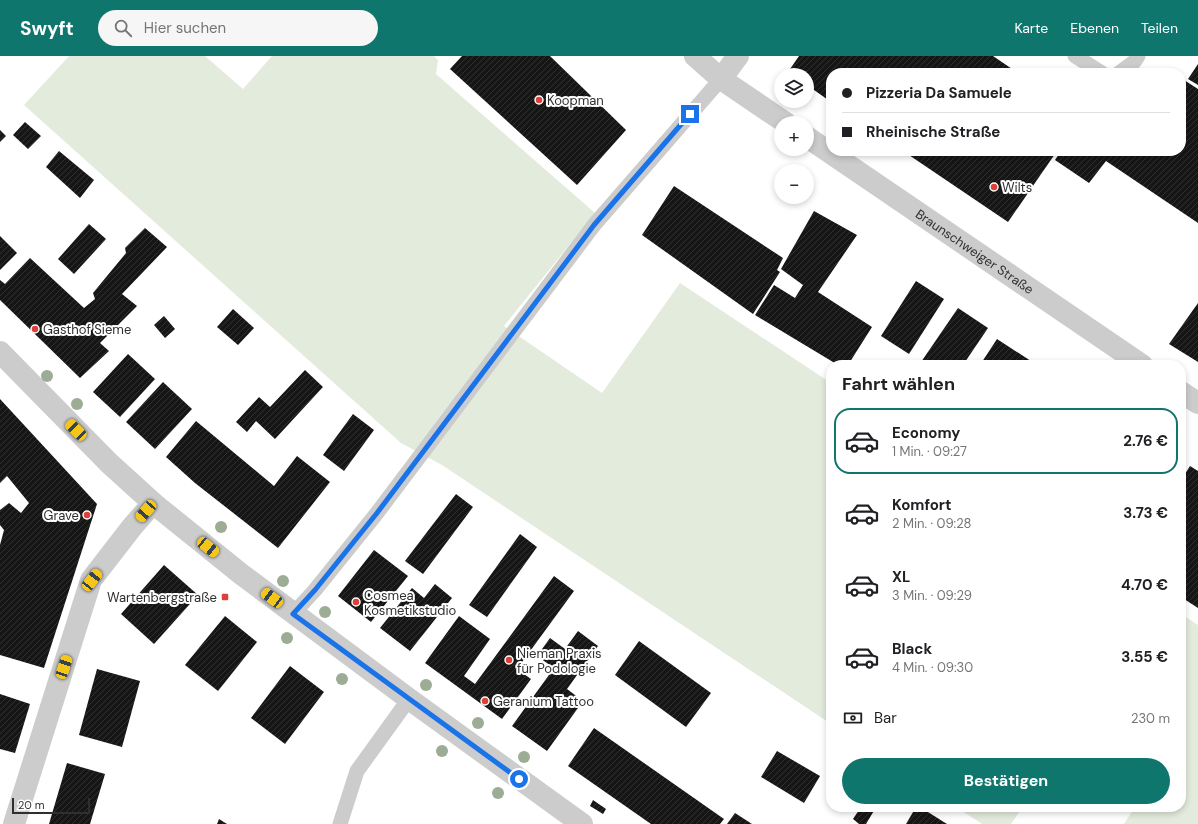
<!DOCTYPE html>
<html lang="de">
<meta charset="utf-8">
<style>
:root{--surface:#fff;--page:#f6f6f6;--text:#202124;--muted:#757577;--line:#e0e0e0;--accent:#0f766e}
body{margin:0;font-family:"DM Sans",sans-serif;background:var(--page);color:var(--text);height:100vh;display:flex;flex-direction:column;font-size:15px;white-space:nowrap}
*{box-sizing:border-box;margin:0}
p{font-size:13px;color:var(--muted)}
.icon{flex:none;width:22px;height:22px;fill:none;stroke:currentColor;stroke-width:2;stroke-linecap:round;stroke-linejoin:round}
.map{position:relative;flex:1;overflow:hidden}
.side{position:absolute;left:826px;top:304px;width:360px;height:452px;display:flex;flex-direction:column;background:var(--surface);border-radius:16px;box-shadow:0 2px 6px #0003}
.side>*{flex:none}
.guide{position:absolute;left:826px;top:12px;width:360px;height:88px;border-radius:16px;box-shadow:0 2px 6px #0003;display:grid;align-content:center;height:88px;padding:0 16px;background:var(--surface)}
.buttons{position:absolute;left:774px;top:12px;display:grid;gap:8px}
.buttons a{display:grid;place-items:center;width:40px;height:40px;border-radius:50%;background:var(--surface);box-shadow:0 2px 6px #0003;font-size:20px}
.scale{position:absolute;left:12px;bottom:10px;width:78px;box-sizing:border-box;padding-left:4px;border:2px solid #2f2f2f;border-top:0;font-size:11px;line-height:14px;white-space:nowrap;color:#2f2f2f;-webkit-text-stroke:3px #fff;paint-order:stroke}
.end{position:absolute;width:18px;height:18px;margin:-9px;border:5px solid #1a73e8;background:#fff;box-shadow:0 0 0 2px #fff}
.from{border-radius:50%}
.car{position:absolute;width:12px;height:24px;margin:-12px -6px;border-radius:5px;box-shadow:0 0 3px 1px #0007;background:linear-gradient(#f5c518 24%,#345 0 40%,#f5c518 0 76%,#345 0 86%,#f5c518 0)}
.guide b{display:flex;align-items:center;gap:14px;height:38px;font-size:15px}
.guide b+b{border-top:1px solid var(--line)}
.guide i{width:10px;height:10px;background:var(--text)}
ul{padding:0;list-style:none}
li{display:flex;align-items:center;gap:12px;height:66px;margin:0 8px 6px;padding:0 8px;border:2px solid transparent;border-radius:16px}
li div{flex:1}
li b{display:block;font-size:15px}
li em{font-style:normal;font-weight:700}
li.selected{border-color:var(--accent)}
li>.icon{width:36px;height:36px;stroke-width:1.5}
h2{padding:0 16px;font-size:18px;line-height:48px}
.pay{display:flex;align-items:center;gap:10px;height:44px;padding:0 16px;font-size:15px}
.pay p{margin-inline-start:auto}
.primary-button{display:flex;gap:8px;margin-top:auto;padding:8px 16px}
.primary-button a{flex:1;height:46px;border-radius:24px;background:var(--accent);color:#fff;font-size:16px;font-weight:700;line-height:46px;text-align:center}
header{display:flex;align-items:center;gap:24px;box-sizing:border-box;height:56px;padding:0 20px;background:var(--accent);color:#fff}
header strong{font-size:19px}
nav{display:flex;gap:22px;margin-inline-start:auto;font-size:14px}
.search{width:280px;height:36px;background:var(--page);display:flex;align-items:center;gap:10px;box-sizing:border-box;padding:0 14px;border-radius:22px;color:var(--muted);font-size:15px}
.map>svg:first-child{display:block}
.green{fill:#e3ebdd}
.building{fill:url(#building-hatch)}
.lines{fill:none;stroke-linecap:round;stroke-linejoin:round}
.service{stroke:#ccc;stroke-width:15}
.minor{stroke:#ccc;stroke-width:22}
.tree{fill:#9dac95}
.route{stroke:#1a73e8;stroke-width:5}
.poi-dot{fill:#de4039;stroke:#fff;stroke-width:1.5}
.labels{text-anchor:middle;stroke-width:4;stroke-linejoin:round;paint-order:stroke}
.poi-label{font-size:13px;fill:#2f2f2f;stroke:#fff;text-anchor:start}
.street-label{font-size:13px;fill:#2f2f2f;stroke:#fff}
</style>
<header>
<strong>Swyft</strong>
<div class="search"><svg class="icon" aria-label="search" viewBox="0 0 24 24"><circle cx="10" cy="10" r="6"/><path d="M15 15l6 6"/></svg>Hier suchen</div>
<nav><a>Karte</a><a>Ebenen</a><a>Teilen</a></nav>
</header>
<div class="map">
<svg width="1198" height="768" viewBox="0 0 1198 768">
<defs>
<pattern id="building-hatch" width="6" height="6" patternUnits="userSpaceOnUse"><rect width="6" height="6" fill="#161616"/><path d="M-1 1l2-2M0 6l6-6M5 7l2-2" fill="none" stroke="#303030"/></pattern>
</defs>
<rect width="100%" height="100%" fill="#fff"/>
<!-- green -->
<g class="green">
<path d="M69,0H205L243,33L272,0H434L438,4L436,18L595,157L504,270L602,337L680,227L831,327V668L442,409L401,387L24,49Z"/>
<path d="M1181,558L1198,569V768H1124L1135,751H1181Z"/>
<path d="M956,751H1023L1011,768H982Z"/>
</g>
<!-- building -->
<g class="building">
<path d="M462,0H550L626,74L577,129L450,13Z"/>
<path d="M799,0H993L1018,17H831V46L807,29V19H792L788,16Z"/>
<path d="M1198,8V29L1188,23Z"/>
<path d="M1181,22L1198,33V167L1106,105L1089,127L1055,104L1061,95H1181Z"/>
<path d="M25,66L41,80L28,93L13,79Z"/>
<path d="M0,74L6,80L0,86Z"/>
<path d="M59,95L94,124L80,142L46,111Z"/>
<path d="M903,95H1057L1008,166Z"/>
<path d="M674,130L783,202L777,214L780,216L753,258L642,179Z"/>
<path d="M814,155L857,179L818,236L872,271L848,309H838L755,259L774,229L795,242L803,229L781,213Z"/>
<path d="M89,168L106,183L74,218L58,203Z"/>
<path d="M145,172L167,191L122,238L137,250L100,287L109,295L80,322L0,244V224L5,228L30,202L84,252L95,243L93,237L126,197L125,192Z"/>
<path d="M0,180L17,197L0,214Z"/>
<path d="M916,225L944,243L909,298L881,280Z"/>
<path d="M1198,247V306L1169,288Z"/>
<path d="M958,252L988,272L963,309H919Z"/>
<path d="M233,253L254,272L238,289L217,271Z"/>
<path d="M164,260L175,273L165,282L154,269Z"/>
<path d="M997,283L1037,309H980Z"/>
<path d="M128,298L155,323L120,361L93,336Z"/>
<path d="M305,314L323,331L275,383L256,365L247,376L236,366L259,341L270,351Z"/>
<path d="M163,326L192,353L155,393L126,366Z"/>
<path d="M0,343L97,448L44,612L0,599V489L4,474L0,469V454L9,447L21,457L29,447L7,420L0,427Z"/>
<path d="M353,358L374,374L344,415L323,399Z"/>
<path d="M196,365L274,430L297,400L330,426L278,492L195,427L166,401Z"/>
<path d="M1190,410L1198,415V552L1181,541V424Z"/>
<path d="M456,438L473,451L423,518L405,505Z"/>
<path d="M520,478L537,491L487,561L469,549Z"/>
<path d="M374,494L408,520L371,566L338,540Z"/>
<path d="M164,509L198,539L154,588L121,558Z"/>
<path d="M554,520L574,535L517,613L531,623L502,663L425,607L459,560L490,583L464,620L475,628Z"/>
<path d="M435,528L452,542L410,595L380,572L412,532L424,542Z"/>
<path d="M225,560L257,586L218,635L185,609Z"/>
<path d="M578,575L598,590L567,633L583,645L547,695L512,670L554,612L537,600L550,582L565,593Z"/>
<path d="M639,585L711,637L686,671L615,619Z"/>
<path d="M290,610L324,636L285,688L251,662Z"/>
<path d="M97,613L140,625L122,691L79,679Z"/>
<path d="M0,638L30,648L15,697L0,693Z"/>
<path d="M594,672L724,763L720,768H651L568,710Z"/>
<path d="M777,695L820,720L804,747L761,721Z"/>
<path d="M67,707L105,718L90,768H49Z"/>
<path d="M593,744L606,753L603,758L590,750Z"/>
<path d="M861,751H873L875,753L866,768H859L853,763Z"/>
<path d="M916,751H920L947,768H906Z"/>
<path d="M735,757L752,768H727Z"/>
<path d="M219,763L227,768H217Z"/>
</g>
<g class="lines">
<!-- service -->
<g class="service">
<path d="M1075,0L1102,17"/>
<path d="M1119,17L1134,6L1138,0"/>
<path d="M293,558L315,534L377,457L594,169L721,23"/>
<path d="M340,768L357,715L409,643"/>
</g>
<!-- minor -->
<g class="minor">
<path d="M695,0L721,23L786,67"/>
<path d="M721,23L738,0"/>
<path id="s1" d="M807,81L1142,309"/>
<path d="M0,296L109,407L153,447L241,518L409,643L582,768"/>
<path d="M1181,336L1198,347"/>
<path d="M14,768L91,524L132,471L153,447"/>
</g>
</g>
<!-- trees -->
<g class="tree">
<circle cx="47" cy="320" r="6"/>
<circle cx="77" cy="348" r="6"/>
<circle cx="221" cy="471" r="6"/>
<circle cx="283" cy="525" r="6"/>
<circle cx="325" cy="556" r="6"/>
<circle cx="287" cy="582" r="6"/>
<circle cx="342" cy="623" r="6"/>
<circle cx="426" cy="629" r="6"/>
<circle cx="478" cy="667" r="6"/>
<circle cx="442" cy="695" r="6"/>
<circle cx="524" cy="701" r="6"/>
<circle cx="498" cy="737" r="6"/>
</g>
<g class="lines">
<!-- route -->
<path class="route" d="M519,723L293,558L315,534L377,457L594,169L690,58"/>
</g>
<!-- markers -->
<g class="poi-dot">
<circle cx="539" cy="44" r="4"/>
<circle cx="994" cy="131" r="4"/>
<circle cx="35" cy="273" r="4"/>
<circle cx="87" cy="459" r="4"/>
<rect x="221" y="537" width="8" height="8" rx="2"/>
<circle cx="356" cy="546" r="4"/>
<circle cx="509" cy="604" r="4"/>
<circle cx="485" cy="645" r="4"/>
</g>
<g class="labels">
<!-- poi labels -->
<g class="poi-label">
<text x="547" y="49">Koopman</text>
<text x="1002" y="136">Wilts</text>
<text x="43" y="278">Gasthof Sieme</text>
<text x="79" y="464" text-anchor="end">Grave</text>
<text x="364" y="544">Cosmea<tspan x="364" dy="15">Kosmetikstudio</tspan></text>
<text x="217" y="546" text-anchor="end">Wartenbergstraße</text>
<text x="517" y="602">Nieman Praxis<tspan x="517" dy="15">für Podologie</tspan></text>
<text x="493" y="650">Geranium Tattoo</text>
</g>
<!-- street labels -->
<g class="street-label">
<text dy="5" stroke="none"><textPath href="#s1" startOffset="203">Braunschweiger Straße</textPath></text>
</g>
</g>
</svg>
<div class="buttons">
<a><svg class="icon" aria-label="layers" viewBox="0 0 24 24"><path d="M12 4l9 5-9 5-9-5zM3 14l9 5 9-5"/></svg></a>
<a>+</a>
<a>−</a>
</div>
<div class="scale">20 m</div>
<i class="end from" style="left:519px;top:723px"></i>
<i class="end" style="left:690px;top:58px"></i>
<i class="car" style="left:76px;top:374px;rotate:315deg"></i>
<i class="car" style="left:146px;top:455px;rotate:221deg"></i>
<i class="car" style="left:208px;top:491px;rotate:129deg"></i>
<i class="car" style="left:92px;top:524px;rotate:38deg"></i>
<i class="car" style="left:272px;top:542px;rotate:307deg"></i>
<i class="car" style="left:64px;top:611px;rotate:18deg"></i>
<div class="guide">
<b><i class="from"></i>Pizzeria Da Samuele</b>
<b><i></i>Rheinische Straße</b>
</div>
<section class="side">
<h2>Fahrt wählen</h2>
<ul>
<li class="selected"><svg class="icon" aria-label="car" viewBox="0 0 24 24"><path d="M5 17H2v-5l4-1 3-4h7l3 4 3 1v5h-3M9 17h6M6 11h13"/><circle cx="7" cy="17" r="2"/><circle cx="17" cy="17" r="2"/></svg><div><b>Economy</b><p>1 Min. · 09:27</p></div><em>2.76 €</em></li>
<li><svg class="icon" aria-label="car" viewBox="0 0 24 24"><path d="M5 17H2v-5l4-1 3-4h7l3 4 3 1v5h-3M9 17h6M6 11h13"/><circle cx="7" cy="17" r="2"/><circle cx="17" cy="17" r="2"/></svg><div><b>Komfort</b><p>2 Min. · 09:28</p></div><em>3.73 €</em></li>
<li><svg class="icon" aria-label="car" viewBox="0 0 24 24"><path d="M5 17H2v-5l4-1 3-4h7l3 4 3 1v5h-3M9 17h6M6 11h13"/><circle cx="7" cy="17" r="2"/><circle cx="17" cy="17" r="2"/></svg><div><b>XL</b><p>3 Min. · 09:29</p></div><em>4.70 €</em></li>
<li><svg class="icon" aria-label="car" viewBox="0 0 24 24"><path d="M5 17H2v-5l4-1 3-4h7l3 4 3 1v5h-3M9 17h6M6 11h13"/><circle cx="7" cy="17" r="2"/><circle cx="17" cy="17" r="2"/></svg><div><b>Black</b><p>4 Min. · 09:30</p></div><em>3.55 €</em></li>
</ul>
<div class="pay"><svg class="icon" aria-label="cash" viewBox="0 0 24 24"><path d="M3 7h18v10H3z"/><circle cx="12" cy="12" r="2"/></svg>Bar<p>230 m</p></div>
<div class="primary-button"><a>Bestätigen</a></div>
</section>
</div>
